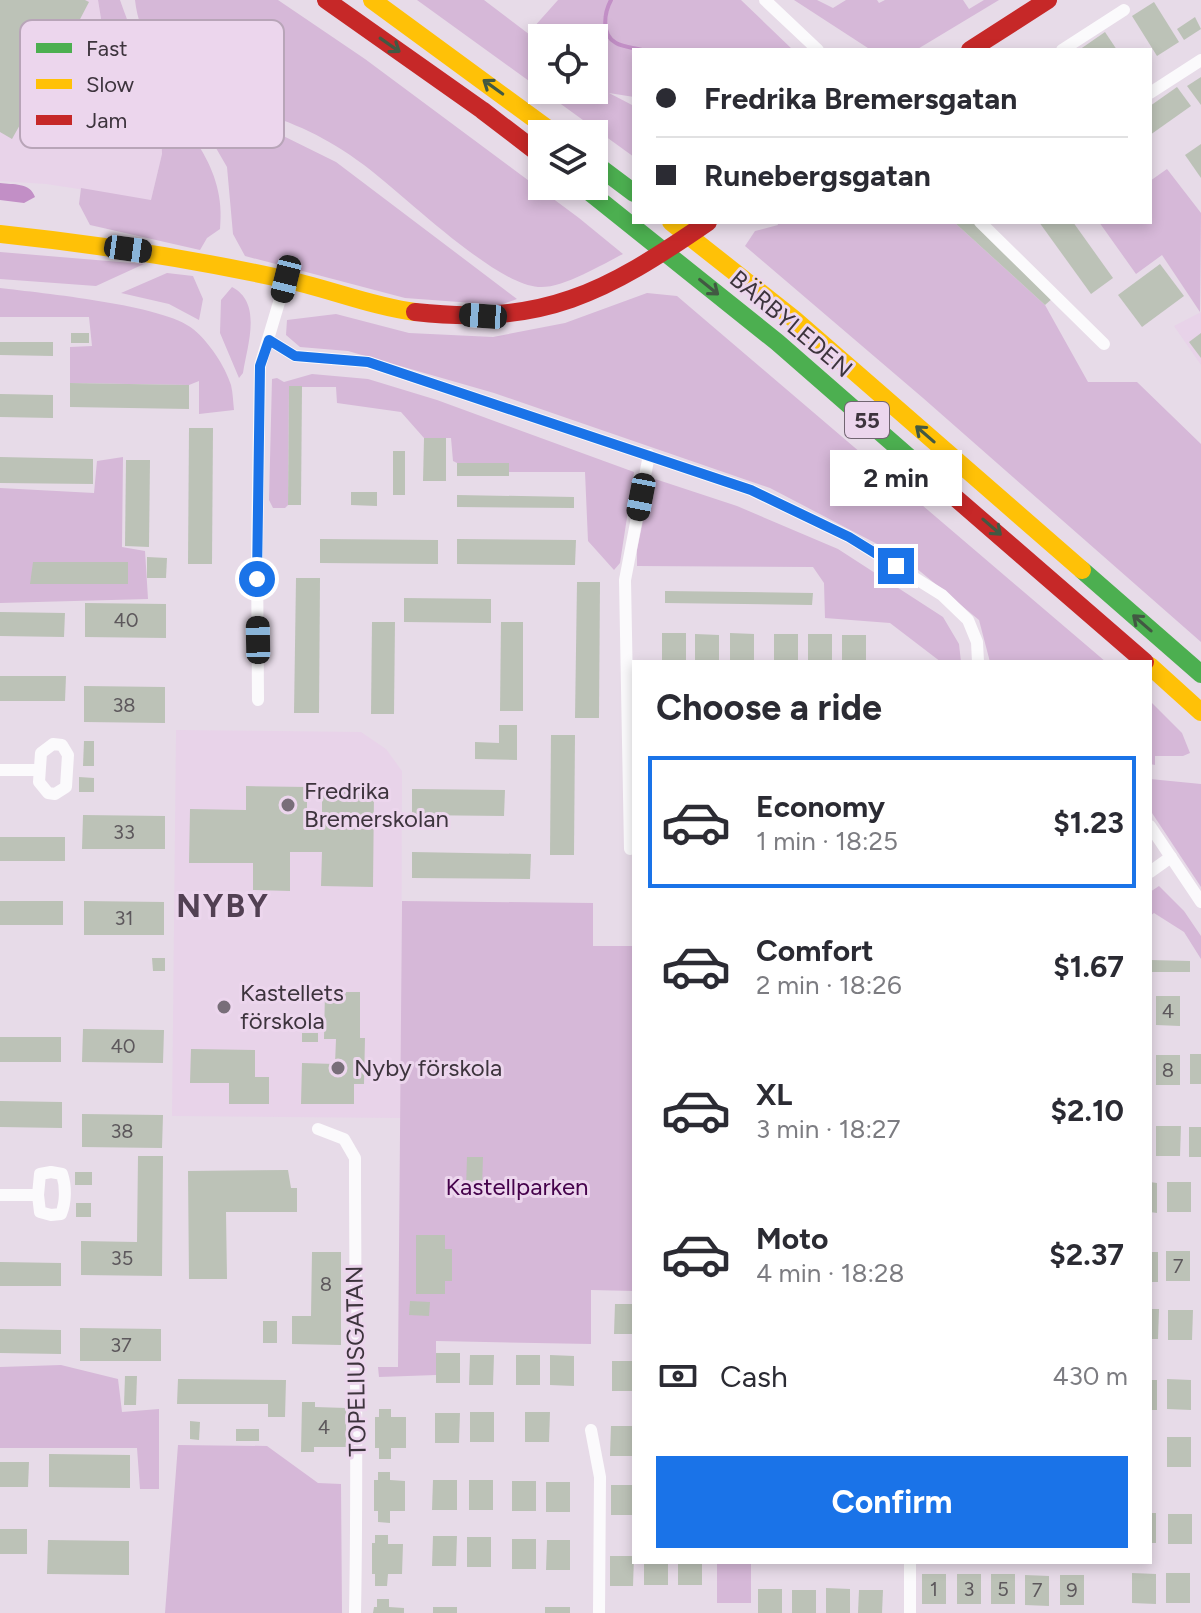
<!DOCTYPE html>
<meta charset="utf-8">
<style>
:root{--surface:#fff;--page:#f7f7f7;--text:#2b2b33;--muted:#7c7c81;--line:#e1e1e2;--accent:#1a73e8}
body{margin:0;font-family:Figtree,sans-serif;background:var(--page);color:var(--text);height:100vh;display:flex;flex-direction:column;font-size:30px;white-space:nowrap}
*{box-sizing:border-box;margin:0}
p{font-size:26px;color:var(--muted)}
.icon{flex:none;width:44px;height:44px;fill:none;stroke:currentColor;stroke-width:2;stroke-linecap:round;stroke-linejoin:round}
.map{position:relative;flex:1;overflow:hidden}
.drawer{position:absolute;left:632px;top:660px;width:520px;height:904px;display:flex;flex-direction:column;background:var(--surface);border-radius:0px;box-shadow:0 4px 12px #0003}
.drawer>*{flex:none}
.hud{position:absolute;left:632px;top:48px;width:520px;height:176px;border-radius:0px;box-shadow:0 4px 12px #0003;display:grid;align-content:center;height:176px;padding:0 24px;background:var(--surface)}
.tools{position:absolute;left:528px;top:24px;display:grid;gap:16px}
.tools a{display:grid;place-items:center;width:80px;height:80px;border-radius:0px;background:var(--surface);box-shadow:0 4px 12px #0003;font-size:40px}
.end{position:absolute;width:36px;height:36px;margin:-18px;border:10px solid #1a73e8;background:#fff;box-shadow:0 0 0 4px #fff}
.from{border-radius:50%}
.bubble{position:absolute;height:56px;border-radius:0px;background:var(--surface);box-shadow:0 4px 12px #0003;font-size:26px;font-weight:700;line-height:56px;text-align:center}
.car{position:absolute;width:24px;height:48px;margin:-24px -12px;border-radius:10px;box-shadow:0 0 6px 2px #0007;background:linear-gradient(#222 24%,#8ab4d8 0 40%,#222 0 76%,#8ab4d8 0 86%,#222 0)}
.hud b{display:flex;align-items:center;gap:28px;height:76px;font-size:30px}
.hud b+b{border-top:2px solid var(--line)}
.hud i{width:20px;height:20px;background:var(--text)}
ul{padding:0;list-style:none}
li{display:flex;align-items:center;gap:24px;height:132px;margin:0 16px 12px;padding:0 8px;border:4px solid transparent;border-radius:0px}
li div{flex:1}
li b{display:block;font-size:30px}
li em{font-style:normal;font-weight:700}
li.current{border-color:var(--accent)}
li>.icon{width:72px;height:72px;stroke-width:1.5}
h2{padding:0 24px;font-size:36px;line-height:96px}
.pay{display:flex;align-items:center;gap:20px;height:88px;padding:0 24px;font-size:30px}
.pay p{margin-inline-start:auto}
.primary-button{display:flex;gap:16px;margin-top:auto;padding:16px 24px}
.primary-button a{flex:1;height:92px;border-radius:0px;background:var(--accent);color:#fff;font-size:32px;font-weight:700;line-height:92px;text-align:center}
.map>svg:first-child{display:block}
.built{fill:#e8d3e9}
.green{fill:#d6b8d8}
.water{fill:#c28fc6}
.lines{fill:none;stroke-linecap:round;stroke-linejoin:round}
.stream{stroke:#c28fc6;stroke-width:4}
.building{fill:#bcc2b7}
.street{stroke:#fbfafc;stroke-width:12}
.fast{stroke:#4caf50;stroke-width:18}
.slow{stroke:#ffc107;stroke-width:18}
.jam{stroke:#c62828;stroke-width:18}
.oneway{stroke:#425943}
.route{stroke:#1a73e8;stroke-width:10}
.poi-dot{fill:#786e79;stroke:#ecd6ed;stroke-width:3}
.labels{text-anchor:middle;stroke-width:6;stroke-linejoin:round;paint-order:stroke}
.number-label{font-size:20px;fill:#5d585c}
.shield{fill:#ecd6ed;stroke:#726572;stroke-width:2}
.shield-label{font-size:22px;font-weight:bold;fill:#3d343d}
.street-label{font-size:24px;fill:#3d343d;stroke:#ecd6ed}
.poi-label{font-size:24px;fill:#3d343d;stroke:#ecd6ed;text-anchor:start}
.park-label{font-size:24px;fill:#45024b;stroke:#ecd6ed}
.district-label{font-size:32px;font-weight:bold;letter-spacing:2px;fill:#524053;stroke:#ecd6ed}
.key{fill:#ecd6ed;stroke:#b8a5b8;stroke-width:2}
.key-label{font-size:22px;fill:#3d343d}
</style>
<div class="map">
<svg width="1201" height="1613" viewBox="0 0 1201 1613">
<rect width="100%" height="100%" fill="#e7dbe8"/>
<!-- built -->
<g class="built">
<path d="M0,0H98L105,43L161,122L162,154L151,200L46,184L0,181Z"/>
<path d="M1201,312V365L1174,326Z"/>
<path d="M176,730L361,732L386,749L402,771L401,1118L172,1116Z"/>
</g>
<!-- green -->
<g class="green">
<path d="M98,0H120C130,28 140,54 155,79C184,130 227,165 220,229L207,238L200,250L90,225L79,204L81,188L151,200L162,154L161,122L105,43Z"/>
<path d="M135,0H278L365,59L579,218L623,254C601,265 562,289 538,287C494,284 403,194 364,165C305,121 254,108 183,96C162,66 139,38 135,0Z"/>
<path d="M417,0H484L542,44V90H594L595,83L594,38H545L533,28L558,0H741L793,50H634V97L609,93L634,106V157Z"/>
<path d="M794,0H817L833,8L846,0H877L879,3L885,0H963L969,9L984,0H999L916,50H871Z"/>
<path d="M198,117L257,123L336,162L517,299L500,305L405,298L245,256L233,234L227,167Z"/>
<path d="M1167,169L1201,213L1200,312L1162,255L1136,274L1099,222H1150V181Z"/>
<path d="M777,222H954L1045,305L1088,382H1137L1201,444V642L923,398L745,246L755,231L778,225Z"/>
<path d="M0,252L144,264L96,286L0,279Z"/>
<path d="M167,273L193,276L203,299L199,320L169,304L121,293Z"/>
<path d="M232,287C263,303 247,346 243,373L239,378L220,333L221,300Z"/>
<path d="M0,288C41,293 165,305 193,329C209,342 225,366 231,385C233,393 233,402 234,410L199,414V381L189,385L70,383V347L92,346L89,317H0Z"/>
<path d="M647,293L677,296L1106,662H990L979,620L904,558L770,488L494,393L348,351L300,347L286,335L287,320L336,314L409,333L493,337L565,323Z"/>
<path d="M312,374L368,379L437,400L634,472L620,563L614,570L588,541L585,472H509V463H457L453,461L451,438H424L401,412L337,403L336,387H289L288,505L285,508H273L269,500L272,379L277,378L284,382Z"/>
<path d="M123,457L122,547L145,551L148,599L0,603V488L94,493L97,461Z"/>
<path d="M652,478L737,506L838,549L943,617L959,644L961,662H941L890,623L825,618L824,583L813,567L637,566V550Z"/>
<path d="M1150,701L1182,733L1190,753L1183,756H1155V765L1150,764Z"/>
<path d="M1150,779L1201,784V887L1150,810Z"/>
<path d="M1159,886L1184,911L1201,936V959L1184,932L1154,913L1150,916V892Z"/>
<path d="M402,901L593,903V946H634V1291L591,1290V1344L436,1341V1375L379,1377L378,1367H398Z"/>
<path d="M61,1365L118,1379L122,1412L159,1409V1489H140L137,1448H0V1367Z"/>
<path d="M178,1445L267,1446L318,1483L341,1484L342,1613H165Z"/>
<rect x="717" y="1562" width="34" height="41"/>
</g>
<!-- water -->
<path class="water" d="M0,183C13,185 30,182 35,197L24,203L0,200Z"/>
<g class="lines">
<!-- stream -->
<path class="stream" d="M611,0C604,13 601,35 616,43C623,47 635,48 642,50"/>
</g>
<!-- building -->
<g class="building">
<path d="M0,0H85L89,2L77,25L98,37L57,110L35,98L12,139L0,132Z"/>
<path d="M1154,2L1179,42L1157,56L1132,16Z"/>
<path d="M1195,17L1201,29L1184,40L1177,29Z"/>
<path d="M1105,32L1117,50H1079Z"/>
<path d="M1201,77V105L1187,86Z"/>
<path d="M1177,87L1191,106L1150,135V106Z"/>
<path d="M1201,144V178L1185,155Z"/>
<path d="M954,222H972L1053,298L1045,305Z"/>
<path d="M1039,222H1073L1113,278L1091,294Z"/>
<path d="M1160,264L1184,296L1142,327L1118,295Z"/>
<rect x="71" y="333" width="18" height="10"/>
<path d="M1201,333V358L1189,342Z"/>
<path d="M0,342H53V356L0,355Z"/>
<path d="M70,383L189,385V409L70,407Z"/>
<path d="M289,386H302L301,505H288Z"/>
<path d="M0,394L53,395V418L0,417Z"/>
<path d="M189,428H213L212,564H188Z"/>
<path d="M424,438H446V481H423Z"/>
<rect x="393" y="451" width="12" height="44"/>
<path d="M0,457L93,459V484L0,483Z"/>
<path d="M126,460H150L149,547L125,546Z"/>
<rect x="457" y="463" width="52" height="13"/>
<path d="M351,492H377V506L351,505Z"/>
<path d="M457,495L574,497V508L457,507Z"/>
<path d="M320,539L438,540V564L320,563Z"/>
<path d="M457,539L576,540L575,565L457,564Z"/>
<path d="M147,557L167,558L166,578H147Z"/>
<path d="M33,562H128V584H30Z"/>
<path d="M296,578H320L319,713H294Z"/>
<path d="M577,582H600L599,718H575Z"/>
<path d="M665,591L813,593L812,605L665,603Z"/>
<path d="M404,598L491,599V623L404,622Z"/>
<path d="M85,603L166,604V638L85,637Z"/>
<path d="M0,612L65,613L64,637L0,636Z"/>
<path d="M372,622H395L394,714H371Z"/>
<path d="M501,622H523V711H500Z"/>
<rect x="662" y="633" width="24" height="29"/>
<path d="M730,633L754,634V662H730Z"/>
<path d="M695,634L719,635V662H695Z"/>
<rect x="774" y="634" width="24" height="28"/>
<rect x="808" y="634" width="24" height="28"/>
<rect x="842" y="635" width="24" height="27"/>
<path d="M0,676H66L65,701H0Z"/>
<path d="M84,686L165,687V723L84,722Z"/>
<path d="M499,725H517V760L475,759V742L499,743Z"/>
<path d="M551,735H575L574,855H550Z"/>
<path d="M84,741H94V766H83Z"/>
<path d="M79,777L94,778V792H79Z"/>
<path d="M246,786L307,787V819H322V787L355,788V793H374L373,887L321,886L322,852H290V891L253,890V863H189L190,809L246,810Z"/>
<path d="M412,789L505,790L504,816L412,815Z"/>
<path d="M83,815L165,816V849H82Z"/>
<rect x="0" y="837" width="65" height="24"/>
<path d="M412,852L531,854L530,879L412,878Z"/>
<rect x="0" y="901" width="63" height="24"/>
<path d="M84,901L164,902V935H84Z"/>
<path d="M152,958H165V971H153Z"/>
<path d="M1150,960L1190,961V972H1150Z"/>
<path d="M325,992H360V1038H365L364,1084H354V1104H301L302,1063L335,1064L336,1039H324Z"/>
<path d="M1156,996H1180V1026L1156,1025Z"/>
<path d="M83,1029L164,1030L163,1063L82,1062Z"/>
<rect x="302" y="1033" width="16" height="9"/>
<rect x="0" y="1037" width="61" height="25"/>
<path d="M191,1049L255,1050V1077H269V1104H229V1083H190Z"/>
<rect x="1190" y="1054" width="11" height="30"/>
<rect x="1156" y="1055" width="24" height="30"/>
<path d="M0,1101L62,1102V1128L0,1127Z"/>
<path d="M82,1114L163,1115L162,1148L82,1147Z"/>
<path d="M1156,1126H1181L1180,1156H1156Z"/>
<rect x="1189" y="1127" width="12" height="30"/>
<path d="M138,1156H163L162,1276L81,1275V1241L137,1242Z"/>
<path d="M467,1157H483L482,1188H466Z"/>
<path d="M288,1170L291,1188H297V1212H226L227,1279H189L188,1171Z"/>
<rect x="75" y="1172" width="17" height="13"/>
<path d="M1150,1182L1157,1183V1213L1150,1212Z"/>
<rect x="1167" y="1182" width="24" height="30"/>
<rect x="76" y="1203" width="15" height="14"/>
<path d="M416,1235H445V1249H452V1281H445V1294H416Z"/>
<rect x="1166" y="1251" width="24" height="30"/>
<path d="M312,1252H341V1345L292,1344V1316H311Z"/>
<rect x="1150" y="1252" width="8" height="30"/>
<path d="M0,1262L61,1263V1286H0Z"/>
<path d="M410,1301L430,1302L429,1316L409,1315Z"/>
<path d="M615,1304H634V1334H614Z"/>
<path d="M1150,1309H1159L1158,1339H1150Z"/>
<path d="M1168,1310H1193L1192,1340H1168Z"/>
<rect x="263" y="1321" width="14" height="22"/>
<path d="M80,1328L161,1329V1361H80Z"/>
<path d="M0,1329L61,1330V1354L0,1353Z"/>
<rect x="436" y="1353" width="24" height="30"/>
<path d="M470,1355H494L493,1385H469Z"/>
<rect x="516" y="1355" width="24" height="30"/>
<path d="M550,1355L574,1356V1386L550,1385Z"/>
<rect x="612" y="1361" width="22" height="30"/>
<path d="M125,1376H137L136,1405H124Z"/>
<path d="M178,1379L286,1380L285,1417H268V1404H177Z"/>
<path d="M1167,1379L1191,1380V1410L1167,1409Z"/>
<rect x="1150" y="1380" width="7" height="30"/>
<path d="M302,1402H315V1407L346,1408V1447H314V1452H301Z"/>
<path d="M379,1409H391V1417H406V1448H391V1459H379V1448H375V1417H379Z"/>
<rect x="470" y="1412" width="24" height="30"/>
<path d="M525,1412H550L549,1442H525Z"/>
<path d="M435,1413H460L459,1443H435Z"/>
<path d="M190,1421L200,1422L199,1440L190,1439Z"/>
<path d="M611,1426H634V1456H610Z"/>
<rect x="236" y="1429" width="23" height="12"/>
<rect x="1167" y="1437" width="24" height="30"/>
<path d="M49,1454L130,1455V1488L49,1487Z"/>
<path d="M0,1462H29L28,1487H0Z"/>
<path d="M378,1472H390V1480L405,1481V1511H390V1523L378,1522V1511H374V1480H378Z"/>
<path d="M433,1480H457V1510H432Z"/>
<rect x="469" y="1480" width="24" height="30"/>
<rect x="512" y="1481" width="24" height="30"/>
<rect x="546" y="1482" width="24" height="30"/>
<rect x="611" y="1485" width="23" height="30"/>
<rect x="1150" y="1513" width="6" height="30"/>
<rect x="1168" y="1514" width="24" height="30"/>
<rect x="0" y="1529" width="27" height="25"/>
<path d="M375,1535H388V1544H403L402,1574H388L387,1586H375V1574H372V1543H375Z"/>
<path d="M433,1536H457L456,1566H432Z"/>
<rect x="467" y="1537" width="24" height="30"/>
<rect x="512" y="1539" width="24" height="30"/>
<path d="M48,1540L129,1541V1575L47,1574Z"/>
<path d="M547,1540H570V1570H546Z"/>
<path d="M610,1556H634L633,1586H610Z"/>
<rect x="644" y="1562" width="24" height="23"/>
<rect x="678" y="1562" width="24" height="23"/>
<path d="M1132,1573L1156,1574V1604L1132,1603Z"/>
<rect x="1166" y="1573" width="24" height="30"/>
<rect x="922" y="1574" width="24" height="30"/>
<rect x="957" y="1574" width="24" height="30"/>
<rect x="991" y="1574" width="24" height="30"/>
<path d="M1025,1575L1049,1576V1606L1025,1605Z"/>
<rect x="1060" y="1575" width="24" height="30"/>
<path d="M826,1588L850,1589V1613H826Z"/>
<rect x="758" y="1589" width="24" height="24"/>
<rect x="792" y="1590" width="24" height="23"/>
<path d="M859,1590H883L882,1613H858Z"/>
<path d="M377,1599H389V1607L404,1608V1613H373L374,1607H377Z"/>
<rect x="433" y="1607" width="24" height="6"/>
<rect x="545" y="1607" width="25" height="6"/>
</g>
<g class="lines">
<!-- street -->
<g class="street">
<path d="M765,0L818,50"/>
<path d="M1062,50L1124,10"/>
<path d="M1150,93L1201,60"/>
<path d="M980,222L1104,344"/>
<path d="M269,340L295,356L368,362L751,490L849,537L942,595L968,620L977,642L978,662"/>
<path d="M258,700L257,549L260,366L286,279"/>
<path d="M53,744L62,745L68,755L66,787L55,794L48,793L39,782L41,753Z"/>
<path d="M0,770H39"/>
<path d="M1150,826L1201,902"/>
<path d="M630,849L625,580L649,455"/>
<path d="M1150,872L1171,857"/>
<path d="M318,1129L344,1139L355,1158C355,1310 358,1461 355,1613"/>
<path d="M51,1172L62,1174C66,1186 66,1202 61,1214L51,1215L40,1212L38,1195L40,1174Z"/>
<path d="M0,1195H38"/>
<path d="M591,1430L600,1477L599,1613"/>
<path d="M910,1613V1562"/>
</g>
<!-- fast -->
<g class="fast">
<path d="M594,163L634,193"/>
<path d="M582,186L777,342L943,487"/>
<path d="M1082,570L1201,674"/>
</g>
<!-- slow -->
<g class="slow">
<path d="M372,0L555,134"/>
<path d="M671,222L794,319L1082,570"/>
<path d="M0,234C94,244 187,258 279,278C325,287 369,306 415,312"/>
<path d="M1150,666L1201,712"/>
</g>
<!-- jam -->
<g class="jam">
<path d="M326,0L482,110L542,156"/>
<path d="M970,50L1048,0"/>
<path d="M415,312C544,326 605,293 708,222"/>
<path d="M943,487L1145,662"/>
</g>
</g>
<!-- one-way arrows -->
<defs><path id="oneway-shaft" d="M-6 0H5M1.5-3L5.5 0L1.5 3" fill="none" stroke-width="1.6" stroke-linecap="round" stroke-linejoin="round" transform="scale(2)"/></defs>
<g class="oneway">
<use href="#oneway-shaft" transform="translate(390 45) rotate(35)"/>
<use href="#oneway-shaft" transform="translate(493 87) rotate(-144)"/>
<use href="#oneway-shaft" transform="translate(709 287) rotate(39)"/>
<use href="#oneway-shaft" transform="translate(925 434) rotate(-139)"/>
<use href="#oneway-shaft" transform="translate(992 527) rotate(41)"/>
<use href="#oneway-shaft" transform="translate(1142 623) rotate(-139)"/>
</g>
<g class="lines">
<!-- route -->
<path class="route" d="M257,579L260,366L269,340L295,356L368,362L751,490L849,537L896,566"/>
</g>
<!-- markers -->
<g class="poi-dot">
<circle cx="288" cy="805" r="8"/>
<circle cx="224" cy="1007" r="8"/>
<circle cx="338" cy="1068" r="8"/>
</g>
<g class="labels">
<!-- number labels -->
<g class="number-label">
<text x="126" y="627">40</text>
<text x="124" y="712">38</text>
<text x="124" y="839">33</text>
<text x="124" y="925">31</text>
<text x="1168" y="1018">4</text>
<text x="123" y="1053">40</text>
<text x="1168" y="1077">8</text>
<text x="122" y="1138">38</text>
<text x="122" y="1265">35</text>
<text x="1178" y="1273">7</text>
<text x="326" y="1291">8</text>
<text x="121" y="1352">37</text>
<text x="324" y="1434">4</text>
<text x="934" y="1596">1</text>
<text x="969" y="1596">3</text>
<text x="1003" y="1596">5</text>
<text x="1037" y="1597">7</text>
<text x="1072" y="1597">9</text>
</g>
<!-- shield labels -->
<rect class="shield" x="845" y="402" width="44" height="36" rx="6"/>
<g class="shield-label">
<text x="867" y="428">55</text>
</g>
<!-- street labels -->
<g class="street-label">
<text transform="translate(791 324) rotate(40)" y="8">BÄRBYLEDEN</text>
<text transform="translate(356 1361) rotate(-91)" y="8">TOPELIUSGATAN</text>
</g>
<!-- poi labels -->
<g class="poi-label">
<text x="304" y="799">Fredrika<tspan x="304" dy="28">Bremerskolan</tspan></text>
<text x="240" y="1001">Kastellets<tspan x="240" dy="28">förskola</tspan></text>
<text x="354" y="1076">Nyby förskola</text>
</g>
<!-- park labels -->
<g class="park-label">
<text x="517" y="1195">Kastellparken</text>
</g>
<!-- district labels -->
<g class="district-label">
<text x="223" y="917">NYBY</text>
</g>
</g>
<!-- legend -->
<rect x="20" y="20" width="264" height="128" rx="12" class="key"/>
<rect x="36" y="43" width="36" height="10" fill="#4caf50"/>
<rect x="36" y="79" width="36" height="10" fill="#ffc107"/>
<rect x="36" y="115" width="36" height="10" fill="#c62828"/>
<g class="key-label">
<text x="86" y="56">Fast</text>
<text x="86" y="92">Slow</text>
<text x="86" y="128">Jam</text>
</g>
</svg>
<div class="tools">
<a><svg class="icon" aria-label="locate" viewBox="0 0 24 24"><circle cx="12" cy="12" r="6"/><path d="M12 2v4M12 18v4M2 12h4M18 12h4"/></svg></a>
<a><svg class="icon" aria-label="layers" viewBox="0 0 24 24"><path d="M12 4l9 5-9 5-9-5zM3 14l9 5 9-5"/></svg></a>
</div>
<i class="end from" style="left:257px;top:579px"></i>
<i class="end" style="left:896px;top:566px"></i>
<div class="bubble" style="left:830px;top:450px;width:132px">2 min</div>
<i class="car" style="left:128px;top:249px;rotate:98deg"></i>
<i class="car" style="left:286px;top:279px;rotate:194deg"></i>
<i class="car" style="left:483px;top:316px;rotate:274deg"></i>
<i class="car" style="left:641px;top:497px;rotate:191deg"></i>
<i class="car" style="left:258px;top:640px;rotate:359deg"></i>
<div class="hud">
<b><i class="from"></i>Fredrika Bremersgatan</b>
<b><i></i>Runebergsgatan</b>
</div>
<section class="drawer">
<h2>Choose a ride</h2>
<ul>
<li class="current"><svg class="icon" aria-label="car" viewBox="0 0 24 24"><path d="M5 17H2v-5l4-1 3-4h7l3 4 3 1v5h-3M9 17h6M6 11h13"/><circle cx="7" cy="17" r="2"/><circle cx="17" cy="17" r="2"/></svg><div><b>Economy</b><p>1 min · 18:25</p></div><em>$1.23</em></li>
<li><svg class="icon" aria-label="car" viewBox="0 0 24 24"><path d="M5 17H2v-5l4-1 3-4h7l3 4 3 1v5h-3M9 17h6M6 11h13"/><circle cx="7" cy="17" r="2"/><circle cx="17" cy="17" r="2"/></svg><div><b>Comfort</b><p>2 min · 18:26</p></div><em>$1.67</em></li>
<li><svg class="icon" aria-label="car" viewBox="0 0 24 24"><path d="M5 17H2v-5l4-1 3-4h7l3 4 3 1v5h-3M9 17h6M6 11h13"/><circle cx="7" cy="17" r="2"/><circle cx="17" cy="17" r="2"/></svg><div><b>XL</b><p>3 min · 18:27</p></div><em>$2.10</em></li>
<li><svg class="icon" aria-label="car" viewBox="0 0 24 24"><path d="M5 17H2v-5l4-1 3-4h7l3 4 3 1v5h-3M9 17h6M6 11h13"/><circle cx="7" cy="17" r="2"/><circle cx="17" cy="17" r="2"/></svg><div><b>Moto</b><p>4 min · 18:28</p></div><em>$2.37</em></li>
</ul>
<div class="pay"><svg class="icon" aria-label="cash" viewBox="0 0 24 24"><path d="M3 7h18v10H3z"/><circle cx="12" cy="12" r="2"/></svg>Cash<p>430 m</p></div>
<div class="primary-button"><a>Confirm</a></div>
</section>
</div>
